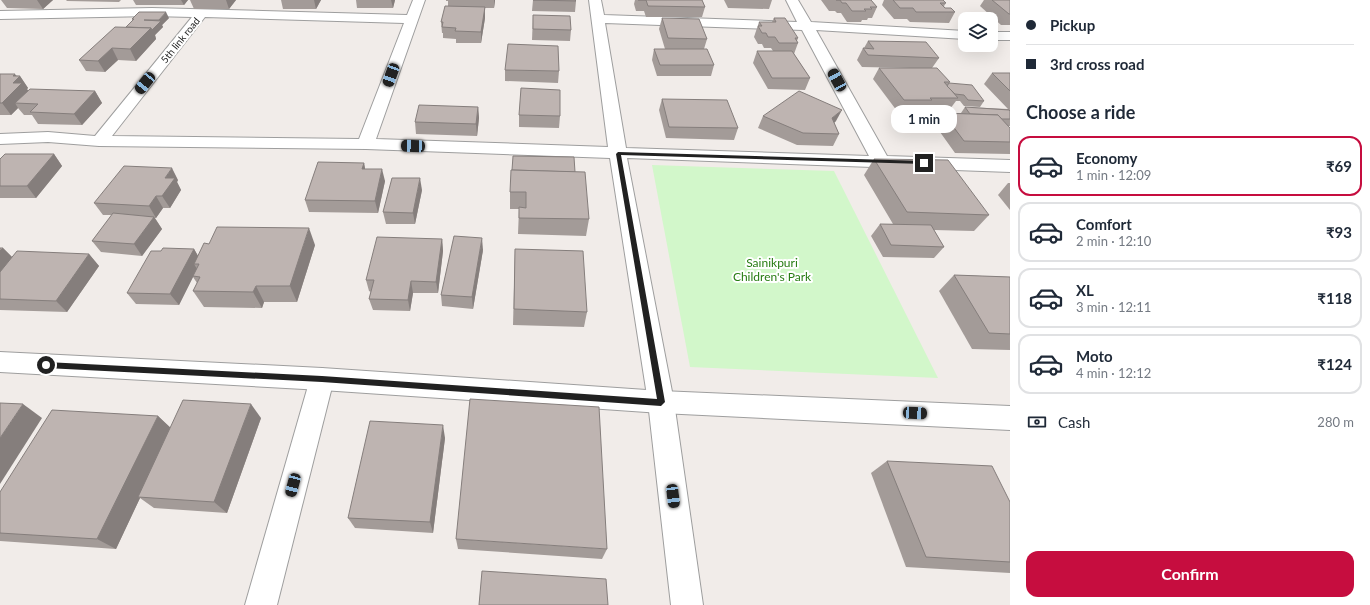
<!DOCTYPE html>
<meta charset="utf-8">
<style>
:root{--surface:#fff;--page:#f2f2f3;--text:#1f2937;--muted:#747a83;--line:#e0e1e3;--accent:#c60d3f}
body{margin:0;font-family:Lato,sans-serif;background:var(--page);color:var(--text);height:100vh;display:flex;flex-direction:column;font-size:15px;white-space:nowrap}
*{box-sizing:border-box;margin:0}
p{font-size:13px;color:var(--muted)}
.icon{flex:none;width:22px;height:22px;fill:none;stroke:currentColor;stroke-width:2;stroke-linecap:round;stroke-linejoin:round}
.map{position:relative;flex:1;overflow:hidden}
.drawer{display:flex;flex-direction:column;background:var(--surface);width:360px}
.drawer>*{flex:none}
.hud{display:grid;align-content:center;height:88px;padding:0 16px;background:var(--surface)}
.tools{position:absolute;left:958px;top:12px;display:grid;gap:8px}
.tools a{display:grid;place-items:center;width:40px;height:40px;border-radius:8px;background:var(--surface);box-shadow:0 4px 16px #0002;font-size:20px}
.end{position:absolute;width:18px;height:18px;margin:-9px;border:5px solid #212121;background:#fff;box-shadow:0 0 0 2px #fff}
.from{border-radius:50%}
.bubble{position:absolute;height:28px;border-radius:12px;background:var(--surface);box-shadow:0 4px 16px #0002;font-size:13px;font-weight:700;line-height:28px;text-align:center}
.car{position:absolute;width:12px;height:24px;margin:-12px -6px;border-radius:5px;box-shadow:0 0 3px 1px #0007;background:linear-gradient(#222 24%,#8ab4d8 0 40%,#222 0 76%,#8ab4d8 0 86%,#222 0)}
.hud b{display:flex;align-items:center;gap:14px;height:38px;font-size:15px}
.hud b+b{border-top:1px solid var(--line)}
.hud i{width:10px;height:10px;background:var(--text)}
ul{padding:0;list-style:none}
li{display:flex;align-items:center;gap:12px;height:60px;margin:0 8px 6px;padding:0 8px;border:2px solid var(--line);border-radius:12px}
li div{flex:1}
li b{display:block;font-size:15px}
li em{font-style:normal;font-weight:700}
li.selected{border-color:var(--accent)}
li>.icon{width:36px;height:36px;stroke-width:1.5}
h2{padding:0 16px;font-size:18px;line-height:48px}
.pay{display:flex;align-items:center;gap:10px;height:44px;padding:0 16px;font-size:15px}
.pay p{margin-inline-start:auto}
.cta{display:flex;gap:8px;margin-top:auto;padding:8px 16px}
.cta a{flex:1;height:46px;border-radius:12px;background:var(--accent);color:#fff;font-size:16px;font-weight:700;line-height:46px;text-align:center}
main{display:flex;flex:1;min-height:0}
.map>svg:first-child{display:block}
.park{fill:#d2f7ca}
.lines{fill:none;stroke-linecap:round;stroke-linejoin:round}
.minor-casing{stroke:#9e9e9e;stroke-width:2}
.tertiary-casing{stroke:#9e9e9e;stroke-width:2}
.minor{fill:#fff;fill-rule:evenodd}
.tertiary{fill:#fff;fill-rule:evenodd}
.wall{fill:#a39b98}
.shaded-wall{fill:#857e7c}
.building{fill:#beb4b1;stroke:#857e7c}
.route{fill:#212121}
.labels{text-anchor:middle;stroke-width:4;stroke-linejoin:round;paint-order:stroke}
.far-street-label{font-size:10px;fill:#212121;stroke:#fff}
.park-label{font-size:12px;fill:#277c13;stroke:#fff}
</style>
<main>
<div class="map">
<svg width="1010" height="605" viewBox="0 0 1010 605">
<rect width="100%" height="100%" fill="#f1ece9"/>
<!-- park -->
<path class="park" d="M652,165L834,171L938,378L690,367Z"/>
<g class="lines">
<defs>
<g id="minor">
<path d="M413,0H425L376,139L608,147L589,0H601L604,15L797,22L786,0H798L811,22L965,31V39L816,30L887,156L1010,160V172L627,158L674,402L703,605H671L648,402L610,158L366,149L99,146L48,142L0,144V134L48,132L95,136L192,17L152,16L0,19V11L152,8L407,15ZM205,17L404,23L359,139L112,136ZM605,23L802,30L869,156L626,148Z"/>
<rect x="991" y="32" width="19" height="8"/>
<path d="M322,368L331,372L334,379L277,605H245L310,379L313,372Z"/>
</g>
<path id="tertiary" d="M0,352L322,368L661,391L1010,406V430L661,413L322,390L0,372Z"/>
</defs>
<!-- minor casing -->
<use href="#minor" class="minor-casing"/>
<!-- tertiary casing -->
<use href="#tertiary" class="tertiary-casing"/>
<!-- minor -->
<use href="#minor" class="minor"/>
<!-- tertiary -->
<use href="#tertiary" class="tertiary"/>
</g>
<!-- wall -->
<g class="wall">
<path d="M1,0H53L43,9L7,8Z"/>
<path d="M66,0H121L119,2L67,1Z"/>
<path d="M133,0H188L184,5H136Z"/>
<path d="M190,0H236L229,9H194Z"/>
<path d="M281,0H321L316,9H283Z"/>
<path d="M356,0H395L393,8H357Z"/>
<path d="M446,0H495L494,8H485V18L481,43H456V39L443,38V33H442L441,22L448,6V1H446Z"/>
<path d="M533,0L576,1L575,12L532,11Z"/>
<path d="M635,0H702L705,7L702,17H646L644,11H636L634,4Z"/>
<path d="M724,0H772L769,9L728,8Z"/>
<path d="M821,0H871L877,7L872,18H868L867,20H862L861,22H847L841,13H837L835,11H829Z"/>
<path d="M884,0H943L946,3L944,6L945,8L955,12L949,23L910,22L907,19H894L882,5Z"/>
<path d="M984,0H1010V25H1001L980,6Z"/>
<path d="M533,15L571,30L570,41L532,40Z"/>
<path d="M169,18L162,25L163,27L155,35L156,39L136,61L118,60L105,72L86,71L79,60L126,27L133,21L132,19Z"/>
<path d="M662,18L707,39L704,49L714,65L711,76H657L652,60L654,49H665L659,29Z"/>
<path d="M774,18L798,38L797,41L798,43L794,54L810,78L805,90L768,89L753,63L757,51H773L771,48H764L762,44H758L754,37L759,22H772Z"/>
<path d="M868,41L939,58L932,68L950,82L949,83L984,101L980,107L964,106L960,101H956L950,109H926L925,112L897,111L873,79L879,68H910L862,67L857,60L863,48H864Z"/>
<path d="M505,70L559,71L558,83L505,81Z"/>
<path d="M992,73H1010V126H1008L1010,128V154L955,153L935,125L943,113H961L965,107L1008,109L984,84Z"/>
<path d="M0,74L20,76L28,88L27,89L28,91H95L102,103L82,125L38,124L32,115H24L18,108L11,115H0Z"/>
<path d="M662,99L738,128L734,140L666,138L659,110Z"/>
<path d="M478,107L479,118L477,136L416,134L415,122Z"/>
<path d="M519,115L560,116L559,128L519,127Z"/>
<path d="M763,116L836,121L834,123L839,134L833,146L797,145L758,128Z"/>
<path d="M54,154L62,166L36,198H0V159Z"/>
<path d="M874,159L989,215L974,231L934,230L944,247L934,258L883,257L871,236L880,224H893L864,175Z"/>
<path d="M364,163L365,169L385,181L378,213L309,212L305,200Z"/>
<path d="M574,172L589,219L586,236L518,234L519,209H510V192Z"/>
<path d="M178,180L177,182L181,190L170,208H163L156,218H155L162,229L142,256L101,252L92,241L112,215H103L94,203Z"/>
<path d="M1008,183H1010V210L998,195Z"/>
<path d="M422,190L415,224H386L383,212Z"/>
<path d="M442,239L443,251L438,293H413L410,311L373,310L369,299L371,292L369,291L366,280Z"/>
<path d="M315,245L297,302H264L262,308L204,307L193,291L197,283L193,277L179,305L136,304L127,293L194,249L198,256Z"/>
<path d="M0,248H3L12,257L89,254L99,266L67,312L0,310Z"/>
<path d="M515,249L587,312L584,327L513,325Z"/>
<path d="M483,250L473,309L442,306L441,295Z"/>
<path d="M954,275L1010,277V350L972,349L939,291Z"/>
<path d="M158,416L170,428L261,418L227,513L154,508L140,498L116,549L0,541V492Z"/>
<path d="M445,438L433,533L355,528L348,518Z"/>
<path d="M887,461L1010,502V573L906,567L871,473Z"/>
<path d="M456,539L607,549L602,559L458,549Z"/>
</g>
<!-- shaded-wall -->
<g class="shaded-wall">
<path d="M37,0H53L43,9Z"/>
<path d="M181,0H188L184,5Z"/>
<path d="M226,0H236L229,9Z"/>
<path d="M314,0H321L316,9Z"/>
<path d="M391,0H395L393,8Z"/>
<path d="M494,0H495L494,8Z"/>
<path d="M485,7V18L481,43V32Z"/>
<path d="M166,12L169,18L162,25L163,27L155,35L156,39L136,61L130,49L151,28L160,22L159,20Z"/>
<path d="M112,48L118,60L105,72L98,61Z"/>
<path d="M15,74L18,78L20,76L28,88L27,89L31,95L15,103L18,108L11,115L2,103L13,83V76Z"/>
<path d="M95,91L102,103L82,125L74,114Z"/>
<path d="M478,107L479,118L477,136L476,124Z"/>
<path d="M842,110L836,121L826,130L832,118Z"/>
<path d="M54,154L62,166L36,198L27,186Z"/>
<path d="M364,163L366,174L362,169Z"/>
<path d="M172,168L178,180L177,182L181,190L170,208L162,196L165,178Z"/>
<path d="M382,169L385,181L378,213L375,201Z"/>
<path d="M420,178L422,190L415,224L413,213Z"/>
<path d="M156,196L163,208L156,218L149,206Z"/>
<path d="M154,217L162,229L142,256L134,244Z"/>
<path d="M309,228L315,245L297,302L290,286Z"/>
<path d="M482,238L483,250L473,309L472,297Z"/>
<path d="M442,239L443,251L438,293L436,282Z"/>
<path d="M3,248L14,259L0,278V251Z"/>
<path d="M194,249L201,261L194,264L197,269L179,305L170,294Z"/>
<path d="M89,254L99,266L67,312L56,301Z"/>
<path d="M411,281L413,293L410,311L408,300Z"/>
<path d="M256,286L264,302L262,308L253,292Z"/>
<path d="M23,404L42,418L0,484V438Z"/>
<path d="M251,404L261,418L227,513L214,502Z"/>
<path d="M158,416L172,429L138,497L140,498L116,549L97,539Z"/>
<path d="M443,425L445,438L433,533L430,522Z"/>
</g>
<!-- building -->
<g class="building">
<path d="M533,0H575L576,1Z"/>
<path d="M638,0H702L705,7L648,6L646,0Z"/>
<path d="M836,0H871L877,7H870L872,9H864L866,11H852L846,3H842L840,0Z"/>
<path d="M893,0H943L946,3H940L945,8H951L955,12H916L913,8H900Z"/>
<path d="M992,0H1010V14H1009Z"/>
<path d="M445,6L485,7L481,32L455,31L456,28L442,27L443,22H441Z"/>
<path d="M139,12H166L159,20H144L161,21L152,30L151,28L126,27L134,19H132Z"/>
<path d="M533,15L570,16L571,30L533,29Z"/>
<path d="M662,18L699,19L707,39L668,38Z"/>
<path d="M774,18H785L798,38H795L798,43H779L775,37H768L766,33H762L758,26H762L759,22H776Z"/>
<path d="M115,27L151,28L130,49L112,48L98,61L79,60Z"/>
<path d="M868,41L926,42L939,58L868,55L863,48L874,49Z"/>
<path d="M508,44L558,46L559,71L505,70Z"/>
<path d="M654,49H707L714,65H660Z"/>
<path d="M757,51H792L810,78H772Z"/>
<path d="M879,68H937L950,82H944L958,98H930L932,100H904Z"/>
<path d="M992,73H1010V91Z"/>
<path d="M0,74H15L13,76H20L13,83H22L2,103H0Z"/>
<path d="M949,83L972,85L984,101L968,100L964,95L955,94L947,86Z"/>
<path d="M521,88L560,90V116L519,115Z"/>
<path d="M30,89L95,91L74,114L30,112L38,104L15,103Z"/>
<path d="M799,91L842,110L832,118L839,134L803,133L763,116Z"/>
<path d="M662,99L727,100L738,128L669,127Z"/>
<path d="M419,105L478,107L476,124L415,122Z"/>
<path d="M965,107L1009,110L1010,111V119H1002L998,115L970,114Z"/>
<path d="M943,113L998,115L1010,128V142L964,141Z"/>
<path d="M5,154H54L27,186H0V159Z"/>
<path d="M513,156L574,157L575,172L512,170Z"/>
<path d="M874,159L948,160L989,215L907,212Z"/>
<path d="M318,162L364,163L362,169H382L375,201L305,200Z"/>
<path d="M124,166L172,168L165,178H175L162,196H156L149,206L94,203Z"/>
<path d="M511,170L585,172L589,219L519,218V207L526,208V192H510Z"/>
<path d="M392,178H420L413,213L383,212Z"/>
<path d="M113,213L154,217L134,244L92,241Z"/>
<path d="M880,224L931,225L944,247L891,245Z"/>
<path d="M217,227L309,228L290,286H256L253,292L193,291L200,277L193,276L199,264H194L204,243L209,244Z"/>
<path d="M454,236L482,238L472,297L441,295Z"/>
<path d="M377,237L442,239L436,282L411,281L408,300L369,299L374,280H366Z"/>
<path d="M0,248H3L0,251Z"/>
<path d="M163,248L194,249L170,294L127,293L151,251H161Z"/>
<path d="M515,249L583,251L587,312L514,309Z"/>
<path d="M17,251L89,254L56,301L0,299V272Z"/>
<path d="M954,275L1010,277V334L989,333Z"/>
<path d="M470,399L599,407L607,549L456,539Z"/>
<path d="M183,400L251,404L214,502L138,497Z"/>
<path d="M0,403L23,404L0,438Z"/>
<path d="M52,410L158,416L97,539L0,533V492Z"/>
<path d="M370,421L443,425L430,522L348,518Z"/>
<path d="M887,461L992,466L1010,502V562L926,557Z"/>
<path d="M482,571L606,579L608,605H479Z"/>
</g>
<!-- route -->
<path class="route" d="M618,152L924,161L927,163L924,164L621,155L665,402L661,406L322,382L46,368L42,365L46,362L322,376L657,399L616,154Z"/>
<g class="labels">
<!-- far-street labels -->
<g class="far-street-label">
<text transform="translate(180 40) rotate(-51)" y="4">5th link road</text>
</g>
<!-- park labels -->
<g class="park-label">
<text x="772" y="267">Sainikpuri<tspan x="772" dy="14">Children's Park</tspan></text>
</g>
</g>
</svg>
<div class="tools">
<a><svg class="icon" aria-label="layers" viewBox="0 0 24 24"><path d="M12 4l9 5-9 5-9-5zM3 14l9 5 9-5"/></svg></a>
</div>
<i class="end from" style="left:46px;top:365px"></i>
<i class="end" style="left:924px;top:163px"></i>
<div class="bubble" style="left:891px;top:105px;width:66px">1 min</div>
<i class="car" style="left:391px;top:75px;rotate:200deg"></i>
<i class="car" style="left:837px;top:80px;rotate:331deg"></i>
<i class="car" style="left:145px;top:83px;rotate:219deg"></i>
<i class="car" style="left:413px;top:146px;rotate:272deg"></i>
<i class="car" style="left:915px;top:413px;rotate:93deg"></i>
<i class="car" style="left:293px;top:485px;rotate:195deg"></i>
<i class="car" style="left:673px;top:496px;rotate:173deg"></i>
</div>
<section class="drawer">
<div class="hud">
<b><i class="from"></i>Pickup</b>
<b><i></i>3rd cross road</b>
</div>
<h2>Choose a ride</h2>
<ul>
<li class="selected"><svg class="icon" aria-label="car" viewBox="0 0 24 24"><path d="M5 17H2v-5l4-1 3-4h7l3 4 3 1v5h-3M9 17h6M6 11h13"/><circle cx="7" cy="17" r="2"/><circle cx="17" cy="17" r="2"/></svg><div><b>Economy</b><p>1 min · 12:09</p></div><em>₹69</em></li>
<li><svg class="icon" aria-label="car" viewBox="0 0 24 24"><path d="M5 17H2v-5l4-1 3-4h7l3 4 3 1v5h-3M9 17h6M6 11h13"/><circle cx="7" cy="17" r="2"/><circle cx="17" cy="17" r="2"/></svg><div><b>Comfort</b><p>2 min · 12:10</p></div><em>₹93</em></li>
<li><svg class="icon" aria-label="car" viewBox="0 0 24 24"><path d="M5 17H2v-5l4-1 3-4h7l3 4 3 1v5h-3M9 17h6M6 11h13"/><circle cx="7" cy="17" r="2"/><circle cx="17" cy="17" r="2"/></svg><div><b>XL</b><p>3 min · 12:11</p></div><em>₹118</em></li>
<li><svg class="icon" aria-label="car" viewBox="0 0 24 24"><path d="M5 17H2v-5l4-1 3-4h7l3 4 3 1v5h-3M9 17h6M6 11h13"/><circle cx="7" cy="17" r="2"/><circle cx="17" cy="17" r="2"/></svg><div><b>Moto</b><p>4 min · 12:12</p></div><em>₹124</em></li>
</ul>
<div class="pay"><svg class="icon" aria-label="cash" viewBox="0 0 24 24"><path d="M3 7h18v10H3z"/><circle cx="12" cy="12" r="2"/></svg>Cash<p>280 m</p></div>
<div class="cta"><a>Confirm</a></div>
</section>
</main>
